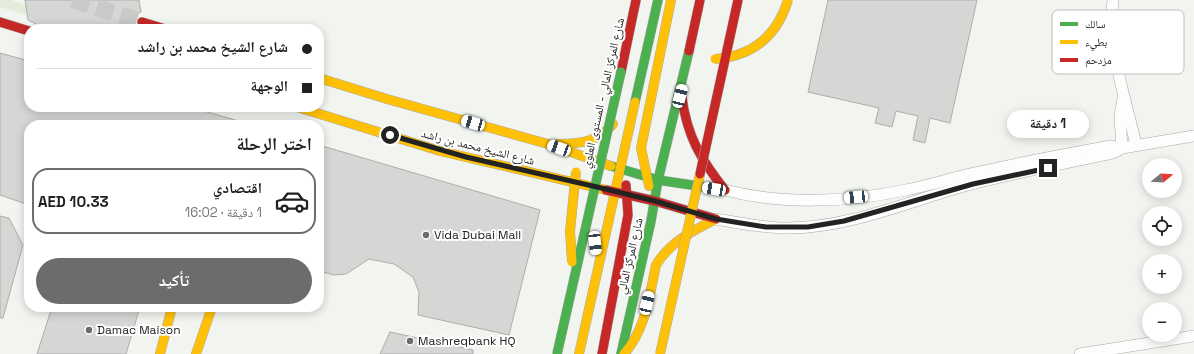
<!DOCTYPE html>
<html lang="ar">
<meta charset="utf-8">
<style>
:root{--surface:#fff;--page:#f6f6f6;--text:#202124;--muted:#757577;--line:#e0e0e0;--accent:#6b6d6a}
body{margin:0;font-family:"Space Grotesk","Noto Naskh Arabic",sans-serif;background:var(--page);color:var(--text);direction:rtl;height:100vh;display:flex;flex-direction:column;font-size:15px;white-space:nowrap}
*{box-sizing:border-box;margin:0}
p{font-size:13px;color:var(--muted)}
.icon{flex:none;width:22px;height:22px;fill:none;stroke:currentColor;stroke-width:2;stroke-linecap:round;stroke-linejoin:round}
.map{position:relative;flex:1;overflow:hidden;direction:ltr}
.drawer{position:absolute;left:24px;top:120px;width:300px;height:192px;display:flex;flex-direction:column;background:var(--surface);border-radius:16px;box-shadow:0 2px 10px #0003;direction:rtl}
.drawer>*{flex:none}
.guide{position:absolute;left:24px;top:24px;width:300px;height:88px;border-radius:16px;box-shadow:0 2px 10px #0003;direction:rtl;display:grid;align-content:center;height:88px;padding:0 12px;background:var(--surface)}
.needle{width:26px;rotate:72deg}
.tools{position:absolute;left:1142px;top:158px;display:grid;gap:8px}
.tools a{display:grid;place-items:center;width:40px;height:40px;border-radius:50%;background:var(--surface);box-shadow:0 2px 10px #0003;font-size:20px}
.end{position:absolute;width:18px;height:18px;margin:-9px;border:5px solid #232422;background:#fff;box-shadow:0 0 0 2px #fff}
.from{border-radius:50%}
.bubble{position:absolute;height:28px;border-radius:14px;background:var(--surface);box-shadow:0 2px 10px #0003;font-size:13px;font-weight:800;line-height:28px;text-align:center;direction:rtl}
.car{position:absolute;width:12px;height:24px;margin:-12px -6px;border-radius:5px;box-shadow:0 0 3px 1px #0007;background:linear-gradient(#fff 24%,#345 0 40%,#fff 0 76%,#345 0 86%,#fff 0)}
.guide b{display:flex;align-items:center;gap:14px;height:38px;font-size:15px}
.guide b+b{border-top:1px solid var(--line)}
.guide i{width:10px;height:10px;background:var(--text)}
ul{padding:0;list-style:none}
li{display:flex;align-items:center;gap:12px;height:66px;margin:0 8px 6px;padding:0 4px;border:2px solid var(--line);border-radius:16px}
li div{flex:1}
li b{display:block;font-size:15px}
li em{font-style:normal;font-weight:800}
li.selected{border-color:var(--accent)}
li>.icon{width:36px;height:36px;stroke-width:1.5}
h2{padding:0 12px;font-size:18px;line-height:48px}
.cta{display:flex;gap:8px;margin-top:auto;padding:8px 12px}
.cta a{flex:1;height:46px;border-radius:24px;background:var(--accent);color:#fff;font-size:16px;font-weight:800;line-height:46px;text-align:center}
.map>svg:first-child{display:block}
.green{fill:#e4eddb}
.building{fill:#d6d6d5;stroke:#adaeac}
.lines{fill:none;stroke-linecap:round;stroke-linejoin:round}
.primary-tunnel{stroke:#c9cac7;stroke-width:17;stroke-dasharray:17 8;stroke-linecap:butt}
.street-casing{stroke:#a9aaa8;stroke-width:12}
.fast-casing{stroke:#a9aaa8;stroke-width:10}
.slow-casing{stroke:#a9aaa8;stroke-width:10}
.jam-casing{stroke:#a9aaa8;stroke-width:10}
.street{stroke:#fdfdfd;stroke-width:11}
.fast{stroke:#4caf50;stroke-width:9}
.slow{stroke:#ffc107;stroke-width:9}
.jam{stroke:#c62828;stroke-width:9}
.fast-bridge-casing{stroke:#a9aaa8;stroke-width:10;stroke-linecap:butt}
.slow-bridge-casing{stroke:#a9aaa8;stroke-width:10;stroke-linecap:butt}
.jam-bridge-casing{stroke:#a9aaa8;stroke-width:10;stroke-linecap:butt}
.fast-bridge{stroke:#4caf50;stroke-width:9}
.slow-bridge{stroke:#ffc107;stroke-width:9}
.jam-bridge{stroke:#c62828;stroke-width:9}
.route{stroke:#232422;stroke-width:5}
.poi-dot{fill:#6b6d6a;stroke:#fff;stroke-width:1.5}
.labels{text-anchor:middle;stroke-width:4;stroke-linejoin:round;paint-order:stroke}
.street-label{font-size:12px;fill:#232422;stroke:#fff}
.poi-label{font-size:12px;fill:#232422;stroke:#fff;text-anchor:start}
.key{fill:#fff;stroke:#bdbdbd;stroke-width:1}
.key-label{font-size:11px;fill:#232422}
</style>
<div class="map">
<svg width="1194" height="354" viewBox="0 0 1194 354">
<rect width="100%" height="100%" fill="#f2f4f0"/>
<!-- green -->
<path class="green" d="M0,0H11L100,29H71L0,7Z"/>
<!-- building -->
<g class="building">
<path d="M25,0H139L141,12L135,14L133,19L132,24L135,29H39L36,24L28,20Z"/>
<path d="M828,0H977L950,123L930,118L925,143L913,140L918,116L896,111L892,127L875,123L879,108L808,92Z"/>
<path d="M0,53L29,61V107H190L242,122V125H29V205L0,195Z"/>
<path d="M319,145L540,210L509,335L418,315L419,292L413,277L394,264L369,259L346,274L334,275L319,271Z"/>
<path d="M0,216L9,218L23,245L3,318H0Z"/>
<path d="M52,307H140L126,354H37Z"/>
<path d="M390,332L473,350V354H380Z"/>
</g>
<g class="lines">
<!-- primary-tunnel -->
<path class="primary-tunnel" d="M73,0L142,22"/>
<defs>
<g id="street">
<path d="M1113,0C1107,47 1126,100 1136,145"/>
<path d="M1122,148L1120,116L1123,98"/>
<path d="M725,190C781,205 849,202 906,190C931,185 955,177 980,172C1023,162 1067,154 1111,146L1122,148L1194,136"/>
<path d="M716,219C740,223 763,228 788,228C848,228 907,202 964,186C1013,173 1063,164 1113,153L1122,148"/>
<path d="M1080,354L1194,336"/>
</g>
<g id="fast">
<path d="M635,102L658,0"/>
<path d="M611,166L658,180L725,190"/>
<path d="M621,354L651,221L658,180L689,51"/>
</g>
<g id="slow">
<path d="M319,78L387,99L548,144L611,166"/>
<path d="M297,107L440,151L606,190"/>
<path d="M558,144C580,144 598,142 613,124"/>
<path d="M649,186L641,148L671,0"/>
<path d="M160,354L172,307"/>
<path d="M196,354L212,307"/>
<path d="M579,354L635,102"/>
<path d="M624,354C646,329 649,297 656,265C670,242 692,231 716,219"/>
</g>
<g id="jam">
<path d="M0,22L29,31"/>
<path d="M142,22L165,29"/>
<path d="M689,51L700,0"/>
<path d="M621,72L636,0"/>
<path d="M682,98C687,136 701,160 725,190"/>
<path d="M606,190L655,201L716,219"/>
<path d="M602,354L628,215L626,185"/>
</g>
</defs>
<!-- street casing -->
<use href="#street" class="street-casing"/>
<!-- fast casing -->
<use href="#fast" class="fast-casing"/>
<!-- slow casing -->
<use href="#slow" class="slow-casing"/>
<!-- jam casing -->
<use href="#jam" class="jam-casing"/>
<!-- street -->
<use href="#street" class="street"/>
<!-- fast -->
<use href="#fast" class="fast"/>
<!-- slow -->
<use href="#slow" class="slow"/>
<!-- jam -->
<use href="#jam" class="jam"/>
<defs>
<path id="fast-bridge" d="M557,354L621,72"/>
<g id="slow-bridge">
<path d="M715,59C753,56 777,36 788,0"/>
<path d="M572,262L570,231L576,172"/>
<path d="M660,354L700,174"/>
</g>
<path id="jam-bridge" d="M700,174L738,0"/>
</defs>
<!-- fast-bridge casing -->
<use href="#fast-bridge" class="fast-bridge-casing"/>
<!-- slow-bridge casing -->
<use href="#slow-bridge" class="slow-bridge-casing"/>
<!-- jam-bridge casing -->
<use href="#jam-bridge" class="jam-bridge-casing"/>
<!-- fast-bridge -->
<use href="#fast-bridge" class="fast-bridge"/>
<!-- slow-bridge -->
<use href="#slow-bridge" class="slow-bridge"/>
<!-- jam-bridge -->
<use href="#jam-bridge" class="jam-bridge"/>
</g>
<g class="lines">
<!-- route -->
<path class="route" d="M390,135L466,157L597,187L655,201L716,219L766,227H808L844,221L973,184L1048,168"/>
</g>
<!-- markers -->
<g class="poi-dot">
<circle cx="426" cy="235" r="4"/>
<circle cx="89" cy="330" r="4"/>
<circle cx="410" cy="341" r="4"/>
</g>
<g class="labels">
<!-- street labels -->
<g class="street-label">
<text transform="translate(603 93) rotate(-77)" y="4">شارع المركز المالي - المستوى العلوي</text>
<text transform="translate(478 147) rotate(14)" y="4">شارع الشيخ محمد بن راشد</text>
<text transform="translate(630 256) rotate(-77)" y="4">شارع المركز المالي</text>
</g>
<!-- poi labels -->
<g class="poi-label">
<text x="434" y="239">Vida Dubai Mall</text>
<text x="97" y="334">Damac Maison</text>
<text x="418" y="345">Mashreqbank HQ</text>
</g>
</g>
<!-- legend -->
<rect x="1052" y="10" width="132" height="64" rx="6" class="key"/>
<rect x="1060" y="22" width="18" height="4" fill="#4caf50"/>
<rect x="1060" y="40" width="18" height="4" fill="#ffc107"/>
<rect x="1060" y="58" width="18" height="4" fill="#c62828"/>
<g class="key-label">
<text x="1085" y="28">سالك</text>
<text x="1085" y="46">بطيء</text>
<text x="1085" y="64">مزدحم</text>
</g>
</svg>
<div class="tools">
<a><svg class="needle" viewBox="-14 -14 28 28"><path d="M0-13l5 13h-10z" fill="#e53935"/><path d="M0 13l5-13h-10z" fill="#757577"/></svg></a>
<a><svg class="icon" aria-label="locate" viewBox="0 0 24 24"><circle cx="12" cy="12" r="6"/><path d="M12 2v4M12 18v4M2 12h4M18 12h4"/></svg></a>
<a>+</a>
<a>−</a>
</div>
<i class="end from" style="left:390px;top:135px"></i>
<i class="end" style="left:1048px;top:168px"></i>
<div class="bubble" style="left:1007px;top:110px;width:82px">1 دقيقة</div>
<i class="car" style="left:680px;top:96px;rotate:14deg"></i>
<i class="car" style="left:473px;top:123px;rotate:286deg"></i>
<i class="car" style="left:559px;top:148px;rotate:290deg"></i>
<i class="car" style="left:714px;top:189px;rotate:279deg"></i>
<i class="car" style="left:856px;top:197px;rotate:265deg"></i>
<i class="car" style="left:595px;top:243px;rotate:174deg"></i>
<i class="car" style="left:647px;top:303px;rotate:13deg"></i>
<div class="guide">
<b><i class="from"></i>شارع الشيخ محمد بن راشد</b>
<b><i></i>الوجهة</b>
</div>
<section class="drawer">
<h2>اختر الرحلة</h2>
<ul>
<li class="selected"><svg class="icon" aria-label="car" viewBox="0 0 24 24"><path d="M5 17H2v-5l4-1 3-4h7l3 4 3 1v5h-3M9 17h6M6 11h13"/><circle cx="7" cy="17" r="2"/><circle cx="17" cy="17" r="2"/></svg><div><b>اقتصادي</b><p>1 دقيقة · 16:02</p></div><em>AED 10.33</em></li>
</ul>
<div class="cta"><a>تأكيد</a></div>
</section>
</div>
